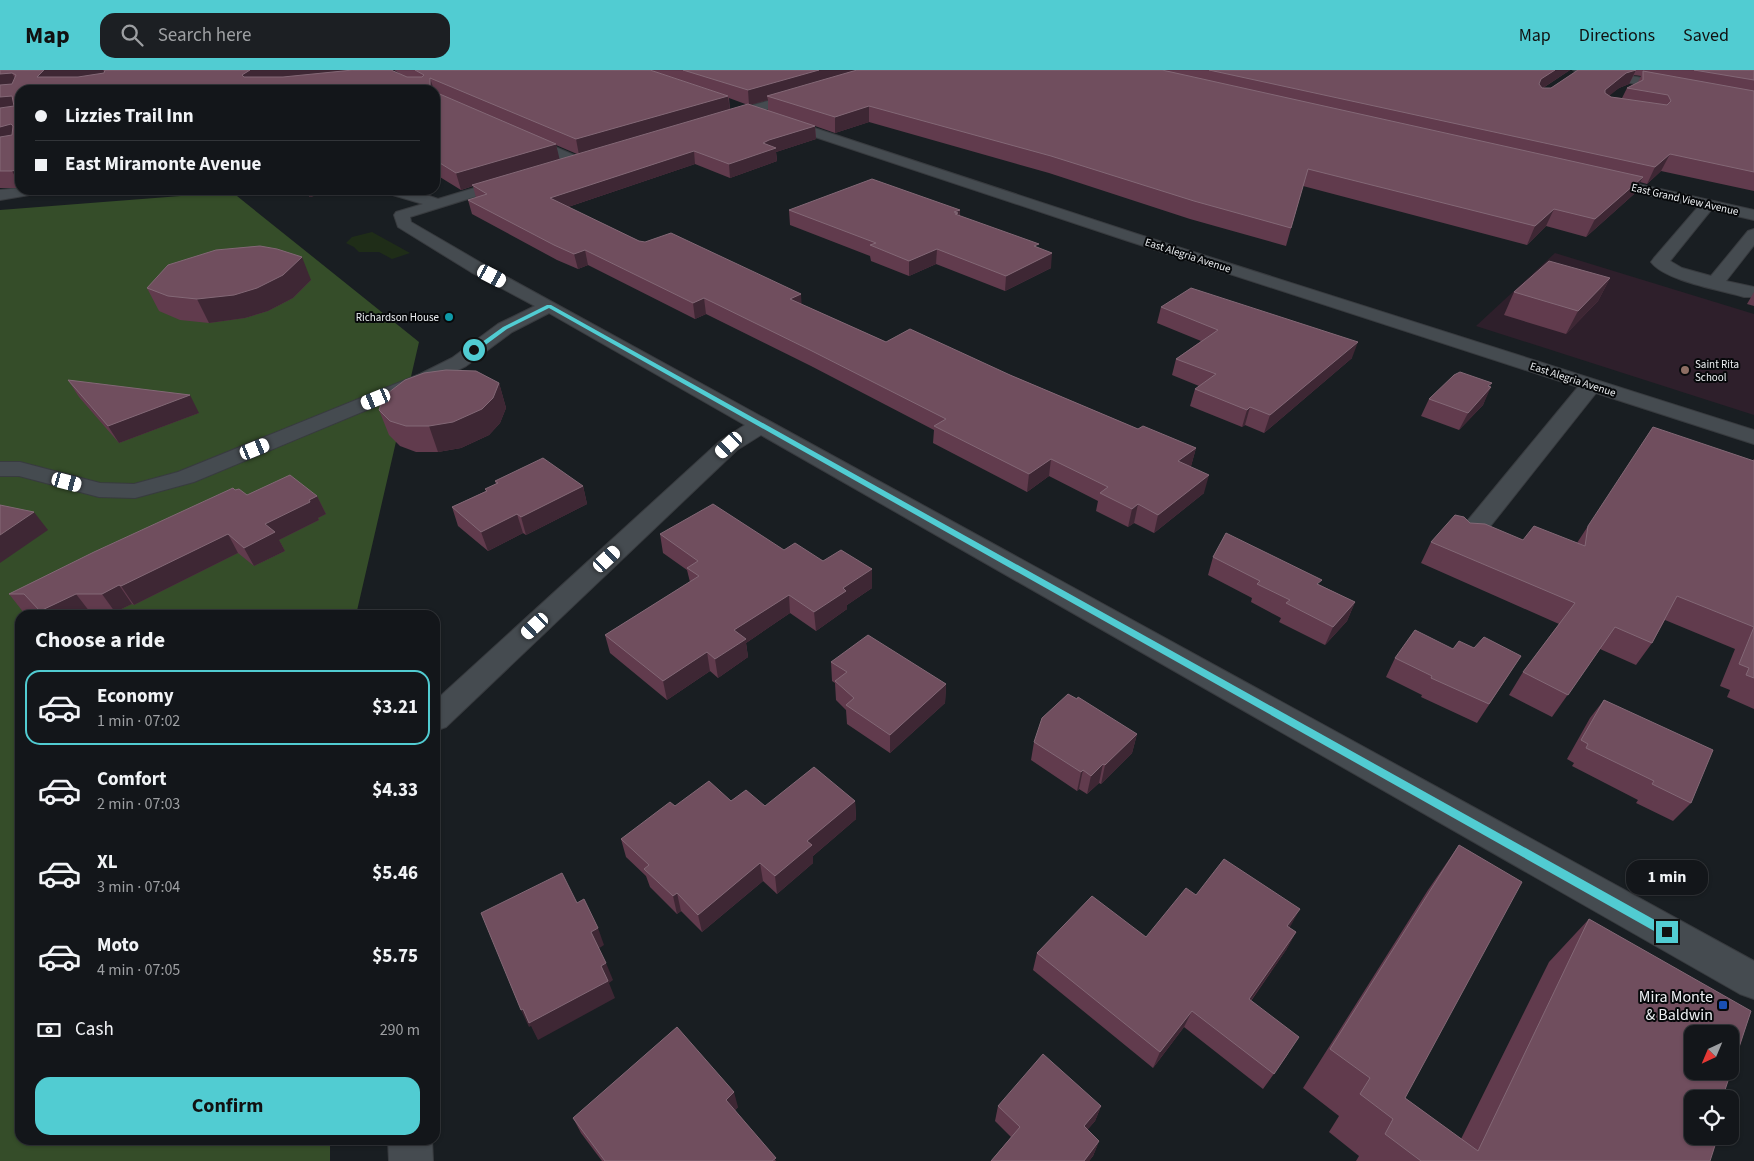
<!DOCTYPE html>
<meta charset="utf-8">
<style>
:root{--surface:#13161a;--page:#1c1f23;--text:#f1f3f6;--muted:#9d9fa2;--line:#323539;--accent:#51ccd2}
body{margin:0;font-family:"Source Sans 3",sans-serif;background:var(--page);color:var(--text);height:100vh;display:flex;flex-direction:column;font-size:19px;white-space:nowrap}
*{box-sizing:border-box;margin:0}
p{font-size:16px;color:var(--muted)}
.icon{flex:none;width:28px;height:28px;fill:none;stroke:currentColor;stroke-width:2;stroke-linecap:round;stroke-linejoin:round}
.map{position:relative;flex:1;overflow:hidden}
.panel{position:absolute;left:15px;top:540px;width:425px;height:535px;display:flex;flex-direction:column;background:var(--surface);border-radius:15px;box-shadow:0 1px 4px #0004,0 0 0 1px var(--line)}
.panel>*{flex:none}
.banner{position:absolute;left:15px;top:15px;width:425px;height:110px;border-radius:15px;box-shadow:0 1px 4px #0004,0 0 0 1px var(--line);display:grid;align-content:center;height:110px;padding:0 20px;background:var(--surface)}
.needle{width:32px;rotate:224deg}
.tools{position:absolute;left:1684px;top:955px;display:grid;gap:10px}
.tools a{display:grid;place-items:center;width:55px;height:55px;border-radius:10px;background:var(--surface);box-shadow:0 1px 4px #0004,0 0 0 1px var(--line);font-size:25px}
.end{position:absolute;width:22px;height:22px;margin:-11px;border:6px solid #51ccd2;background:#111;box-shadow:0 0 0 2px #111}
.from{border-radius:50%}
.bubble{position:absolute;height:35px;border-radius:15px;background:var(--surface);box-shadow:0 1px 4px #0004,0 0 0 1px var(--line);font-size:16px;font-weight:700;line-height:35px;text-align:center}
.car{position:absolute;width:15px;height:30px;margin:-15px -8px;border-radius:6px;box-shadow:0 0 4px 1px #0007;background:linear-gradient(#fff 24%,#345 0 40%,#fff 0 76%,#345 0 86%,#fff 0)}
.banner b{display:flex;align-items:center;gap:18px;height:48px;font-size:19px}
.banner b+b{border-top:1px solid var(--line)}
.banner i{width:12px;height:12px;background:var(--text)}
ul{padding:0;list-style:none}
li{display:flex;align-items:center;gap:15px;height:75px;margin:0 10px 8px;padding:0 10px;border:2px solid transparent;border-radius:15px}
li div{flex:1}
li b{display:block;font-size:19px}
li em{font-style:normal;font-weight:700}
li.current{border-color:var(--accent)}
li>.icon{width:45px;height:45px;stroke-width:1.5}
h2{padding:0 20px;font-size:22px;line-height:60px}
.pay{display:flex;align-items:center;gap:12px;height:55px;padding:0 20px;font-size:19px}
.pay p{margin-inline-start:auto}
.cta{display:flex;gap:10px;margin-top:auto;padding:10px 20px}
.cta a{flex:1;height:58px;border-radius:15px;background:var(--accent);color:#111;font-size:20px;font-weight:700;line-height:58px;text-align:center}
header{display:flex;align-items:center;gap:30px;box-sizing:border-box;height:70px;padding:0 25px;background:var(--accent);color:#111}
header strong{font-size:24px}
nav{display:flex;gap:28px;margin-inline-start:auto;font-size:18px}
.search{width:350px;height:45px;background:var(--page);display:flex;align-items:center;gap:12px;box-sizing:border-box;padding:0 18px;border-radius:15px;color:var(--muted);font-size:19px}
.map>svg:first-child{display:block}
.education{fill:#2e1f2b}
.green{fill:#1f2d18}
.forest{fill:#354d29}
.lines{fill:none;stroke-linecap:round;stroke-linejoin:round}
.minor-casing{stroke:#383b3f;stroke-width:2}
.minor{fill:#454b50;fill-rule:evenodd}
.wall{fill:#613b4d;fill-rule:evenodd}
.shaded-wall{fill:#3e2734}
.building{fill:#704e5e;stroke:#836876;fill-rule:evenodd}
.route{fill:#51ccd2}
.culture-dot{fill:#0f9aa8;stroke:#06080a;stroke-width:2}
.education-dot{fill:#8d6e63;stroke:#06080a;stroke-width:2}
.transit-dot{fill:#1a4fb4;stroke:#06080a;stroke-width:2}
.labels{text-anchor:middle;stroke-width:4;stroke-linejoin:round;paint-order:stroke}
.far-street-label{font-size:11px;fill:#edf0f3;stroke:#06080a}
.far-poi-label{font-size:11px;fill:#edf0f3;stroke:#06080a;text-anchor:end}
.near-poi-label{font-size:16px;fill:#edf0f3;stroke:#06080a;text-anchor:end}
</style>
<header>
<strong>Map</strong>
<div class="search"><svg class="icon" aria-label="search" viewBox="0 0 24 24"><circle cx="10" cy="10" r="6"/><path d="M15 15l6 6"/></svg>Search here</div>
<nav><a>Map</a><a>Directions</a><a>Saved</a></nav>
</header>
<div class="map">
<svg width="1754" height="1091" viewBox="0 0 1754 1091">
<rect width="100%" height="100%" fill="#191e22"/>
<!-- education -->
<path class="education" d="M1555,183L1754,244V345L1476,256Z"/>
<!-- green -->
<path class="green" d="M372,162L410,183L392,189L379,182H359L354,177L346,173L352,167Z"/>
<!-- forest -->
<path class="forest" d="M232,122L419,272L356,545H20V1070H330V1091H0V140Z"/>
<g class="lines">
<defs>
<g id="minor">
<path d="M1573,0H1598L1676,14L1682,18L1676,22L1579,3Z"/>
<path d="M803,21L809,25L807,28L722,52L716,48L717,45Z"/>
<path d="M781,47L1137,164L1754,360V374L1596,323L1477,473L1468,475L1459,473L1455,467L1459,461L1578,317L1125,170L776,54L775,51Z"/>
<path d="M523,63L581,88L583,91L581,94H571L518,70L516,67Z"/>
<path d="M1602,106L1754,140V150L1711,140L1670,191L1682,198L1711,206L1748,161L1754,159V175L1726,211L1754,217V227H1744C1721,220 1665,211 1651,192L1654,188L1698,137L1597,113L1595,110Z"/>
<path d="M511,107L516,108L518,111L516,114L410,147L411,152L483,194L1754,891V929L1740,924L761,365L737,380L446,657L435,661V631L721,370L745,355L549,243L512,262L466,296L434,312L194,412L135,428L99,427L19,406H0V392H20L100,413L134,414L178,402L420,304L452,288L498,254L535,236L471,202L398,157L394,145L396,142L423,134L386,123L384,120H412L438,129Z"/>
<path d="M20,118V120H42L35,124L0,130V120Z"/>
<path d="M388,1070H432L433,1091H389Z"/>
</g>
</defs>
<!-- minor casing -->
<use href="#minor" class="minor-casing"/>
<!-- minor -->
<use href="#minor" class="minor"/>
</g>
<!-- wall -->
<g class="wall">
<path d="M0,0H391L405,7L394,0H1570L1543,18H1551L1578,0H1754V121L1661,101L1647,114L1640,112L1634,124L1586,167L1546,156L1527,175L1303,116L1286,176L1190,149L1049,103L869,52L835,63L815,56L816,69L776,82L777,91L730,108L695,94L568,137L639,171L801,224V234L886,272L1010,305L1138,359L1196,378L1191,396L1190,397L1204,423L1154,463L1134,453L1128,457L1096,441L1098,431L1049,406L1027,422L933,373L934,360L811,296L706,244L695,249L588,195L578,199L557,190L472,144L468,130L476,128L473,116L461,120L435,104V20H20V118H0ZM1634,5L1641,6L1638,12L1627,18L1622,28L1611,27L1609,25L1619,18L1629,14ZM729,28L748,35L730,40ZM768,30V41L749,35ZM556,75L577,84L559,90Z"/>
<path d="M302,120H336L310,127Z"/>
<path d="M789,140H960V146L1039,178L1051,198L1005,221L936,194L909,206L871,191L870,186L790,155Z"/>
<path d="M1610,208L1598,231L1566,264L1504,245L1514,222Z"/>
<path d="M311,210L293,228L268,241L245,248L209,253L180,250L159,241L147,218Z"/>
<path d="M1754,222V236L1747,234Z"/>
<path d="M1161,237L1352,288L1264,363L1245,355L1242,357L1190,336L1195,319L1199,316L1172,305L1176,289L1201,271L1157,253Z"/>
<path d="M68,310L199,343L119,373L79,327Z"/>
<path d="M499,313L506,338L500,353L489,365L461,378L438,382H416L400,376L389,365L379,340Z"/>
<path d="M1490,317L1483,335L1459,360L1421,346L1429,329Z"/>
<path d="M1754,389V639L1727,627L1730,620L1720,616L1735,579L1665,550L1652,573L1636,595L1600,579L1552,647L1509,625L1523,602L1559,554L1421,493L1431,472L1470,453L1523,470L1577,473L1588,456L1753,390Z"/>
<path d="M495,411L583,416L587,434L526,465L523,463L488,481L458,456L452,437L486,421L485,419L496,414Z"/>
<path d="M247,425L317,426L326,444L318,448L319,450L279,470L285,481L254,496L238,483L134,535L132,534L115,542H90L85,545H40L38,543H24L9,524Z"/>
<path d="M660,464L784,480L823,491L872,518L847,535V539L816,561L790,543L746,573L748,587L718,608L710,601L667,630L610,583L605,565L690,512L687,500L663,483Z"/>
<path d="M1213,487L1320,515L1355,532L1347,551L1325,575L1279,552L1281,548L1251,532L1252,528L1208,505Z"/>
<path d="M1474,578L1521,586L1477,653L1421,627L1422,625L1386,607L1395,588L1453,579Z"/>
<path d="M831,592L946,614L945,633L890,683L847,654L846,640L836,630L835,613L832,611Z"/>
<path d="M1604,630L1691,733L1673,751L1636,733L1638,730L1572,696L1574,693L1567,689L1590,648Z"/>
<path d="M1137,664L1132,683L1101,714L1099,713L1087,724L1079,719L1077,721L1031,690L1034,672Z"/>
<path d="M731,731L765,736L855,731L856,749L813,786V793L777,824L763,811L702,862L681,841L677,844L650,817L646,806L626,787L621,769L675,736Z"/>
<path d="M1459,775L1405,1028L1461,1069L1549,892L1589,849L1692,1029L1710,1091H1356L1359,1086L1329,1062L1339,1046L1303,1018L1428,820Z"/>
<path d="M1196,825L1289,858L1296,862L1286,880L1251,931L1288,984L1263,1019L1184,957L1153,998L1033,900L1037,883L1146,867Z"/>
<path d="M998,1036H1101L1095,1051L1087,1060L1099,1071L1093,1086L1089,1091H991L1011,1067L995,1051Z"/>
<path d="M738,1037L735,1040L776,1091H602L581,1063L573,1048Z"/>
</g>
<!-- shaded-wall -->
<g class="shaded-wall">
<path d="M44,0H103L107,8L37,7Z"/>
<path d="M250,0H374L248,20L242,5Z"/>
<path d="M819,0H868L767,26L768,30L749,35L748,20Z"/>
<path d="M1555,0H1570L1535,23L1541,9Z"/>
<path d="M1636,0L1629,14L1619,18L1598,35L1605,20L1626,3Z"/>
<path d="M12,3L20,17L0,20V4Z"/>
<path d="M430,8L434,20H430Z"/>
<path d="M12,26L20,41L0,44V27Z"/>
<path d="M728,26L730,41L579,85L576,69Z"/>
<path d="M869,36V52L835,63V47Z"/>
<path d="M11,54L20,70L0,75V57Z"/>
<path d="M815,56L816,69L776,82L777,91L730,108L729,94L763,73L769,70Z"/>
<path d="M556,74L560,91L472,115L473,116L461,120L456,103Z"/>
<path d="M694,81L695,94L553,142L550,128Z"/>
<path d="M1670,84L1661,101L1647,114L1655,97Z"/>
<path d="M20,99V115L12,101Z"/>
<path d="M1643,107L1634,124L1586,167L1595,149Z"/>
<path d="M308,120H336L310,127Z"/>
<path d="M1554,139L1546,156L1527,175L1535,156Z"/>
<path d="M960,140L959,154L954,142Z"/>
<path d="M937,179L936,194L909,206V191Z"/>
<path d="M585,180L588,195L578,199L574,184Z"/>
<path d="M1052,183L1051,198L1005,221L1006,206Z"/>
<path d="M302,187L311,210L293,228L268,241L245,248L209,253L197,229Z"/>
<path d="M1610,208L1598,231L1566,264L1578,241Z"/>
<path d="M801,224L802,240L790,229Z"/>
<path d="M704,228L706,244L695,249L693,233Z"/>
<path d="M1358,272L1352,288L1264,363L1270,345Z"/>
<path d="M499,313L506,338L500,353L489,365L461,378L438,382L429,356Z"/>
<path d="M1492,313L1488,320L1491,317L1483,335L1459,360L1468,343Z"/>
<path d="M190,325L199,343L119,373L108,356Z"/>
<path d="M1250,337L1245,355L1242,357L1247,340Z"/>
<path d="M1196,378L1191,396L1174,409L1178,391Z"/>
<path d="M1051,389L1049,406L1027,422L1029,404Z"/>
<path d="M1209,405L1204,423L1154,463L1158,445Z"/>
<path d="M583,416L587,434L526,465L521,447Z"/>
<path d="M317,426L326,444L318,448L319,450L279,470L285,481L254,496L244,478L265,454Z"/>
<path d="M1138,434L1134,453L1128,457L1132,439Z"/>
<path d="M34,442L48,460L0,493V465Z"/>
<path d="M517,444L523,463L488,481L481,462Z"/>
<path d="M228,464L238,483L134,535L121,516Z"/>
<path d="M872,499V518L847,535V539L816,561L814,542L843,518Z"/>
<path d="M119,515L132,534L115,542L102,524Z"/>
<path d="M76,524L90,542L85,545H43L40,541Z"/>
<path d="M789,525L790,543L746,573L748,587L718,608L715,589L734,560Z"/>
<path d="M1355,532L1347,551L1325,575L1333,557Z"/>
<path d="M707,582L710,601L667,630L663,611Z"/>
<path d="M946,614L945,633L890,683V665Z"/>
<path d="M1137,664L1132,683L1101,714L1105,695Z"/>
<path d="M1103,694L1099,713L1087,724L1091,706Z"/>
<path d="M1083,700L1079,719L1077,721L1081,702Z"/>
<path d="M855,731L856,749L813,786V793L777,824L775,806L807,771Z"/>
<path d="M760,793L763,811L702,862L698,845Z"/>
<path d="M677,823L681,841L677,844L673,826Z"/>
<path d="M1300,839L1290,857L1277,874L1287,856Z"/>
<path d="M598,858L604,875L598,879L591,862Z"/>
<path d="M1296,862L1286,880L1240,946L1249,929Z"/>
<path d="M606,893L613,910L609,913L615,928L538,970L531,956L529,957L521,940Z"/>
<path d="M1192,941L1184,957L1153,998L1160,982Z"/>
<path d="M734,1022L738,1037L730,1045L726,1030Z"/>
<path d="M1101,1036L1095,1051L1078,1071L1084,1056Z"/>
<path d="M1099,1071L1093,1086L1089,1091H1084Z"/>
</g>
<!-- building -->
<g class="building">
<path d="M0,0H44L37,7H78L104,3L105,0H250L242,5L244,7H283L353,0H391L407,7H422L424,5L415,0H650L728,26L576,69L430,8V20H20V99L12,101H0V67L12,65L13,56L11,54L0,57V38L14,36L12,26L0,27V15L12,14L16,5L12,3L0,4Z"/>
<path d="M683,0H819L748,20Z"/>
<path d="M857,0H1162L1643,107L1595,149L1554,139L1535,156L1308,99L1291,158L1194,131L1051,86L869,36L835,47L767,26Z"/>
<path d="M1209,0H1555L1541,9L1539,14L1542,18H1551L1578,0H1636L1626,3L1605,20V23L1611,27L1667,35L1671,31L1668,25L1627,18L1643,10V1L1754,21V102L1670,84L1655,97Z"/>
<path d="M1694,0H1754V10Z"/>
<path d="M435,22L556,74L456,103L435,90Z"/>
<path d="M748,34L815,56L769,70L763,73L776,78L729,94L694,81L550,128L639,171L645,172L671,163L801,224L790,229L886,272L910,259L1010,305L1138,359L1143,356L1196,378L1178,391L1209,405L1158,445L1138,434L1132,439L1100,423L1108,417L1051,389L1029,404L934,356L946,349L810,280L704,228L693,233L585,180L574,184L554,175L468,130L487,124L472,115Z"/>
<path d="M872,109L960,140L954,142L958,143L955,144L1039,174L1034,176L1052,183L1006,206L937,179L909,191L870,175L876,173L789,140Z"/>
<path d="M260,176L277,179L302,187L283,205L257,218L234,225L197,229L168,226L147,218L168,195L216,180Z"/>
<path d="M1549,191L1610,208L1578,241L1514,222Z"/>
<path d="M1191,218L1358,272L1270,345L1250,337L1247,340L1195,319L1216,304L1176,289L1218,260L1161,237Z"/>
<path d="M446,300L476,301L499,313L493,328L482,339L453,352L429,356H406L390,351L379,340L384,326L405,310L424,303Z"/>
<path d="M1460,302L1492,313L1488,316L1491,317L1468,343L1429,329L1454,305Z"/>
<path d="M68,310L190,325L108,356Z"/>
<path d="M1653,357L1754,391V608L1746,605L1749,598L1739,594L1754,557L1677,526L1652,573L1615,557L1568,625L1523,602L1575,533L1431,472L1455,445L1464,447L1470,453L1485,454L1523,470L1534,456L1585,476L1588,456Z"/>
<path d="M543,388L583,416L521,447L517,444L481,462L452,437L487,421L485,419L498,413L495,411Z"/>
<path d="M290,405L317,426L309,430L310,432L265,454L275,462L244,478L228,464L121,516L119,515L102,524H76L40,541L24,524H9L94,482L233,418L235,420L239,419L247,425Z"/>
<path d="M713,434L784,480L795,473L823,491L841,480L872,499L843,518L846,521L814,542L789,525L734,560L746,569L715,589L707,582L663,611L605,565L699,506L687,498L698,491L660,464Z"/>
<path d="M0,435L34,442L0,465Z"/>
<path d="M1226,463L1322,510L1317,514L1355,532L1333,557L1286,533L1290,530L1257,514L1260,511L1213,487Z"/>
<path d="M1415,560L1453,579L1459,571L1474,578L1484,567L1521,586L1489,634L1431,608L1432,606L1395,588Z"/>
<path d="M868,565L946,614L890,665L846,635L854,628L835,611L847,602L831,592Z"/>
<path d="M1068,624L1077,629L1078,627L1137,664L1105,695L1103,694L1091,706L1083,700L1081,702L1034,672L1042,648Z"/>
<path d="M1604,630L1713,680L1691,733L1652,714L1654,711L1586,678L1588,674L1581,670Z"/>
<path d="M814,697L855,731L807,771L812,775L775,806L760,793L698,845L677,823L673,826L644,799L649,795L621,769L670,732L675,736L709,711L731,731L746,720L765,736Z"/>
<path d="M1459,775L1522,812L1405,1028L1478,1081L1589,849L1751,941L1722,1029H1692V1066H1718L1710,1091H1421L1385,1064L1393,1049L1360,1024L1370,1008L1330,979ZM1692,964H1730V1001H1692Z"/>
<path d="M1224,789L1300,839L1287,856L1296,862L1249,929L1299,967L1274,1004L1192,941L1160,982L1037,883L1092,826L1146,867L1186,818L1196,825Z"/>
<path d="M562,803L577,833L584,829L598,858L591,862L606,893L601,896L608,911L529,953L523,939L521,940L481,843Z"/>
<path d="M677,957L734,1022L726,1030L776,1088L772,1091H605L573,1048Z"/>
<path d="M1043,984L1101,1036L1084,1056L1099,1071L1084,1091H991L1020,1057L998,1036Z"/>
</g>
<!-- route -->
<path class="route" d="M547,235H551L1671,859V866H1663L549,238L507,259L476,282L471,280L503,257Z"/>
<!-- markers -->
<circle class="culture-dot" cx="449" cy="247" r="5"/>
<circle class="education-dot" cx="1685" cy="300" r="5"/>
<rect class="transit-dot" x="1718" y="930" width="10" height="10" rx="2.5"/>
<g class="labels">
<!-- far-street labels -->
<g class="far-street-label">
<text transform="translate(1685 129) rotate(13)" y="4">East Grand View Avenue</text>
<text transform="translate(1188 185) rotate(18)" y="4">East Alegria Avenue</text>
<text transform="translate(1573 309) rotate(18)" y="4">East Alegria Avenue</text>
</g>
<!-- far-poi labels -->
<g class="far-poi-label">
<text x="439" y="251">Richardson House</text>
<text x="1695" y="298" text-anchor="start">Saint Rita<tspan x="1695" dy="13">School</tspan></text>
</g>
<!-- near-poi labels -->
<g class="near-poi-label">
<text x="1713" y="932">Mira Monte<tspan x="1713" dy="18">&amp; Baldwin</tspan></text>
</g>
</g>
</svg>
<div class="tools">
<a><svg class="needle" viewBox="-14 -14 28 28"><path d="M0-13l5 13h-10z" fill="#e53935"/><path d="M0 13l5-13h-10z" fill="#9d9fa2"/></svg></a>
<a><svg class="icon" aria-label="locate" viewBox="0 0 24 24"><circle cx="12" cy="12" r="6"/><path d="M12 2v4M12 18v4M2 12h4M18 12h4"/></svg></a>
</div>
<i class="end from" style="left:474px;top:280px"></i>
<i class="end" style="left:1667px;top:862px"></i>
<div class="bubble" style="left:1626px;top:790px;width:82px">1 min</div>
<i class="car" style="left:492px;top:206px;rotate:118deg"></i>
<i class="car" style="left:376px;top:329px;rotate:248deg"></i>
<i class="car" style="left:729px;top:375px;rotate:227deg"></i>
<i class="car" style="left:255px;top:379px;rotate:68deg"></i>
<i class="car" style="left:67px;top:412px;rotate:105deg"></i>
<i class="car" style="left:607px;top:489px;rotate:47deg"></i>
<i class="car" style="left:535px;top:556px;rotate:227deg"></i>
<div class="banner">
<b><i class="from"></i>Lizzies Trail Inn</b>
<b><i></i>East Miramonte Avenue</b>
</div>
<section class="panel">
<h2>Choose a ride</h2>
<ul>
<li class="current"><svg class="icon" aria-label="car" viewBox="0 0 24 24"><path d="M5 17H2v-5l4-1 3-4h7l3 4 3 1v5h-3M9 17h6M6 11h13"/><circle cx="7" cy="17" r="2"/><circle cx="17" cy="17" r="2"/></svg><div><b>Economy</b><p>1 min · 07:02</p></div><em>$3.21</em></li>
<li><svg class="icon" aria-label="car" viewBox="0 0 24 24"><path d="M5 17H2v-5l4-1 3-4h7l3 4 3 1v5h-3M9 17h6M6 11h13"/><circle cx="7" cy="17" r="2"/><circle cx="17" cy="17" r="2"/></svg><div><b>Comfort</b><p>2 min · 07:03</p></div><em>$4.33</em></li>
<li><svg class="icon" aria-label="car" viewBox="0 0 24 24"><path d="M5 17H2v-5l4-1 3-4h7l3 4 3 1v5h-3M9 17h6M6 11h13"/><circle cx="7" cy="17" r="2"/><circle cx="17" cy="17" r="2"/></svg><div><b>XL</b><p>3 min · 07:04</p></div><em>$5.46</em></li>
<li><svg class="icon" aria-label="car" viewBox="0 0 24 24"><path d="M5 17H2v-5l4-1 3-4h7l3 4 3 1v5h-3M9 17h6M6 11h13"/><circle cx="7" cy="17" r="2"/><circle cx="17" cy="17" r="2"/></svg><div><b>Moto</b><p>4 min · 07:05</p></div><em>$5.75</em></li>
</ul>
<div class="pay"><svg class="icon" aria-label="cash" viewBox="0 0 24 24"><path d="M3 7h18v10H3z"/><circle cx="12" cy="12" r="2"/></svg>Cash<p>290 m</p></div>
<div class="cta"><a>Confirm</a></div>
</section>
</div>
